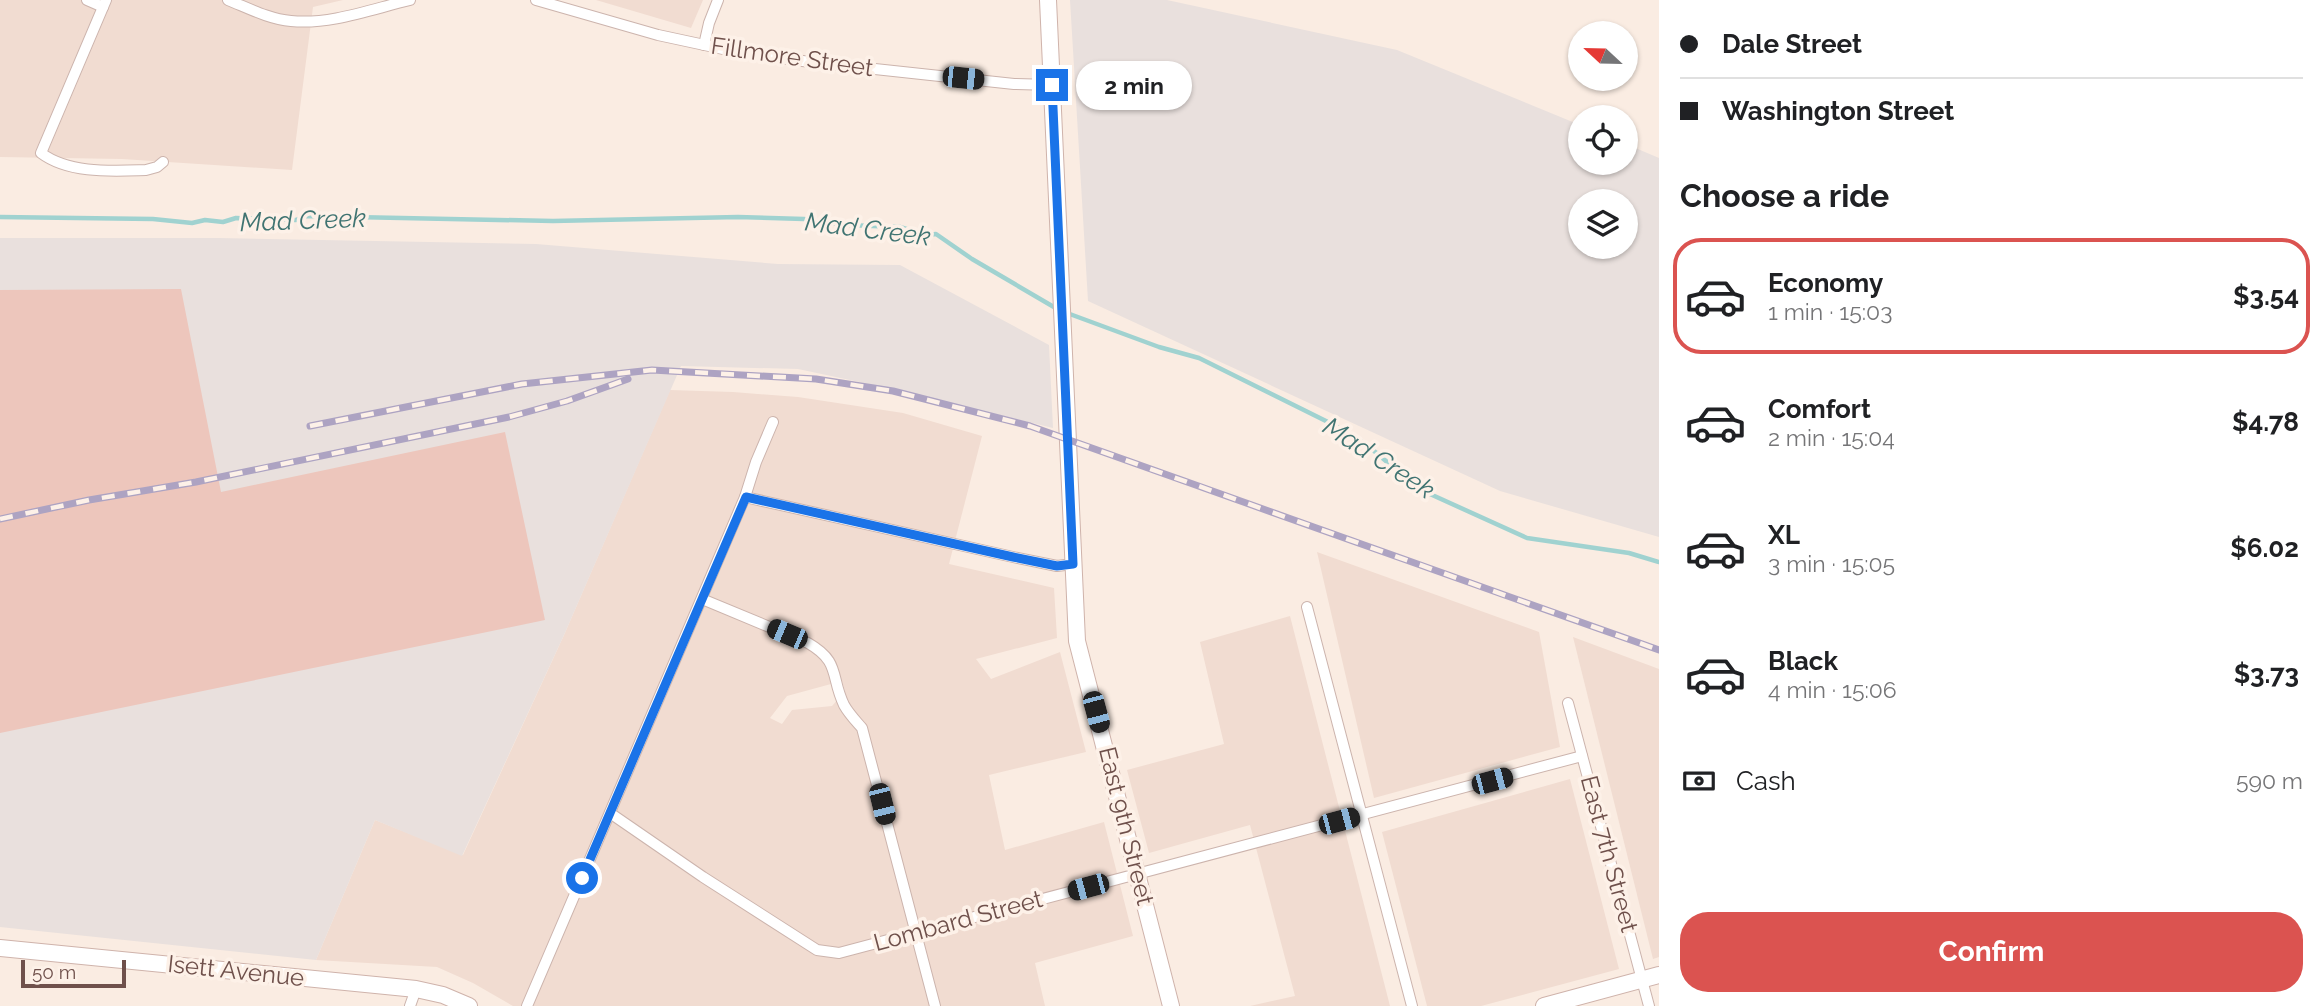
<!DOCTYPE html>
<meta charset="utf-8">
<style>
:root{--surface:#fff;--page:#f6f6f6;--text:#202124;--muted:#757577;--line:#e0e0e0;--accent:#db5350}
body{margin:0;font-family:Raleway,sans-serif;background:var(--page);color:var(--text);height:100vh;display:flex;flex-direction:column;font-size:26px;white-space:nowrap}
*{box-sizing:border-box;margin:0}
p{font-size:23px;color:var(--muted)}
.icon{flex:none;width:38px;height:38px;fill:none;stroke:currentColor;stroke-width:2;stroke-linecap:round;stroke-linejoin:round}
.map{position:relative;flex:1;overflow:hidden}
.side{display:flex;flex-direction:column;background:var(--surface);width:665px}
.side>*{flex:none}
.top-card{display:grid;align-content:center;height:154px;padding:0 21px;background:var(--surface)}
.needle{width:46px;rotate:292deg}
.fabs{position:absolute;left:1568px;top:21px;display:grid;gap:14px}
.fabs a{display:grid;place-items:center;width:70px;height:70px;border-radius:50%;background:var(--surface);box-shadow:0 2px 5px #0004;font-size:35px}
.scale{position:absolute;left:21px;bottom:18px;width:105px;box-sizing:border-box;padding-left:7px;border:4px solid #6f504b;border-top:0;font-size:19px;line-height:24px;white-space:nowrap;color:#6f504b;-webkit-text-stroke:5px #fdf1e8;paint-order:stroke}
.end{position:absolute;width:32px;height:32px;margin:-16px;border:9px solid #1a73e8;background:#fff;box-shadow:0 0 0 4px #fff}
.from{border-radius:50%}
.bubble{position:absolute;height:49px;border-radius:24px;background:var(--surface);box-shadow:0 2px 5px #0004;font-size:23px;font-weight:700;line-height:49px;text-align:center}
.car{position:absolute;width:21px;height:42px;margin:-21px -10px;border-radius:9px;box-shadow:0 0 5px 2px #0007;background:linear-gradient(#222 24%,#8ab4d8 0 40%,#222 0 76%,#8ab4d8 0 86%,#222 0)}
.top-card b{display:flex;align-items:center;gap:24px;height:66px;font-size:26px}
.top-card b+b{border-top:2px solid var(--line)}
.top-card i{width:18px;height:18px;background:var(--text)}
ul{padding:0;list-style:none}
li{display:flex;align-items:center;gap:21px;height:116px;margin:0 14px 10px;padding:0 7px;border:4px solid transparent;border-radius:28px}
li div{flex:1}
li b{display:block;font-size:26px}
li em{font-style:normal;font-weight:700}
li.active{border-color:var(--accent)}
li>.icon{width:63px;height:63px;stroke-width:1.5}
h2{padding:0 21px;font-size:32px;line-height:84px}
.pay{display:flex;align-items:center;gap:18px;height:77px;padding:0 21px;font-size:26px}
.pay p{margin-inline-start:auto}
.action{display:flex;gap:14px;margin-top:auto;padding:14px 21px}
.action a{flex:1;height:80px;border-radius:28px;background:var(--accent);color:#fff;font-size:28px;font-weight:700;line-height:80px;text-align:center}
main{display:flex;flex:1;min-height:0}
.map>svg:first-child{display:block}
.residential{fill:#f1dcd1;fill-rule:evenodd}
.industrial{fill:#e9e0dd;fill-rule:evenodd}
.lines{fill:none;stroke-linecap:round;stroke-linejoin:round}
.stream{stroke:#a0d2d0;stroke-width:4.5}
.building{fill:#edc6bc}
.street-casing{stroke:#ccb4ad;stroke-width:12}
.secondary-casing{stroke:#cfb3ab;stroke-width:18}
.street{stroke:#fff;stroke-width:10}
.secondary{stroke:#fff;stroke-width:16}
.rail-casing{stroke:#ada3c2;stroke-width:7}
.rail{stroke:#fdf1e8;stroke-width:4.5;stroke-dasharray:13;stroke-linecap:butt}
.route{stroke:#1a73e8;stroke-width:9}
.labels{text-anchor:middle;stroke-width:7;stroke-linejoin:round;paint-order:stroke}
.street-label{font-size:24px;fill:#6f504b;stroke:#fdf1e8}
.water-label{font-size:26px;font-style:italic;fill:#407472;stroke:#fdf1e8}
</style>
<main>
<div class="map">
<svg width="1659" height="1006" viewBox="0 0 1659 1006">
<rect width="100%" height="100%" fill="#faece2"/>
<!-- residential -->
<g class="residential">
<path d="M0,0H343L313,7L292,170L122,159L0,157Z"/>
<path d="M596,0H703L691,28Z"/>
<path d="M670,390L733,392L798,397L903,413L982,436L949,564L1054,588L1057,638L976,659L991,679L1060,652L1086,752L989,775L1005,850L1104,822L1133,936L1035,963L1045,1006H513L473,983L437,967L316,960L375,820L463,855L564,635ZM842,681L845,691L832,706L792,710L782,724L770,718L787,696Z"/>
<path d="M1317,552L1539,632L1560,747L1374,798Z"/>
<path d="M1290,616L1390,1006H1250L1295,996L1250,825L1149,853L1127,770L1224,744L1200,642Z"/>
<path d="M1573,637L1659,669V957L1653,959Z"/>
<path d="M1570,779L1619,969L1481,1006H1427L1382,832Z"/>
</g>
<!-- industrial -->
<g class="industrial">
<path d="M1070,0H1167L1397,50L1580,125V163H1626V144L1659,158V537L1500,491L1088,301ZM1580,201H1626V247H1580Z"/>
<path d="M0,238H219L536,244L778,264L900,265L1049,345L1053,428L883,387L798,369L681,366L564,635L462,856L375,820L316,960L0,927Z"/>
</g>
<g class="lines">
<!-- stream -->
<g class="stream">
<path d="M0,217L153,219L192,223L205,220L223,222L236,218L296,220L305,216L553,221L738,217L804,219L846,225L900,227L925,235L936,234L972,259L1059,310"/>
<path d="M1067,313L1159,347L1199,358L1332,424L1367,445L1419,489L1527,538L1629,553L1659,562"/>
</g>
</g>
<!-- building -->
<path class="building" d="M181,289L221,492L505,432L545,620L0,733V290Z"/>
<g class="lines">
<defs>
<g id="street">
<path d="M87,0L103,7"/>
<path d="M106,0L41,153C69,174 112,171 146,170L157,167L163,162"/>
<path d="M228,0C248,8 269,19 291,21C330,25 372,9 410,0"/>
<path d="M536,0L658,35L737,52L810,62L1014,84L1052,85"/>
<path d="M704,45L709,23L718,0"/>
<path d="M745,497L1013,557L1057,566L1073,564"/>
<path d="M702,599L808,643C841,662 830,676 844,705C849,714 855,720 862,728L935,1006"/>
<path d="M1307,607L1412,1006"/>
<path d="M1568,703L1649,1006"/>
<path d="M610,813L703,877L817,950L839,953L1582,756"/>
<path d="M410,1006L416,989"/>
<path d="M527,1006L745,497L756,462L773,422"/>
</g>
<g id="secondary">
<path d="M1048,0L1077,641L1171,1006"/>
<path d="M0,948L416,989L443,995L469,1006"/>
<path d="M1544,1006L1659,975"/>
</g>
</defs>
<!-- street casing -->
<use href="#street" class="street-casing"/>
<!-- secondary casing -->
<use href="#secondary" class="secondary-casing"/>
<!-- street -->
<use href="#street" class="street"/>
<!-- secondary -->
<use href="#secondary" class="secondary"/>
<defs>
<g id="rail">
<path d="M310,426L522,384L652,370L816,379L893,391L1030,426L1659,650"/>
<path d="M0,519L89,500L196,482L509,417L567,401L628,379"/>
</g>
</defs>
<!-- rail casing -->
<use href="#rail" class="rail-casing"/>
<!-- rail -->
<use href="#rail" class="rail"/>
</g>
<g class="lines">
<!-- route -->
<path class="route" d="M582,878L746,497L1013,557L1057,566L1073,564L1052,85"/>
</g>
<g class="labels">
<!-- street labels -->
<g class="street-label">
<text transform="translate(792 57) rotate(8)" y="8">Fillmore Street</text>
<text transform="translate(1126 826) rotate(76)" y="8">East 9th Street</text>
<text transform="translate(1609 854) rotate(75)" y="8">East 7th Street</text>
<text transform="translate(958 921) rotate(-15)" y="8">Lombard Street</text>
<text transform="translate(236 971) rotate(6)" y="8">Isett Avenue</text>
</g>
<!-- water labels -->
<g class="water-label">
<text transform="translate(303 220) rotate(-2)" y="9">Mad Creek</text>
<text transform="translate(868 229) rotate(7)" y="9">Mad Creek</text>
<text transform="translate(1379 458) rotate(33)" y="9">Mad Creek</text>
</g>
</g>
</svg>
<div class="fabs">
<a><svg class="needle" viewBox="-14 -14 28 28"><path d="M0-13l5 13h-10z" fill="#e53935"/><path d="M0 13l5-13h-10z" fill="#757577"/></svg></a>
<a><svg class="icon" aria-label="locate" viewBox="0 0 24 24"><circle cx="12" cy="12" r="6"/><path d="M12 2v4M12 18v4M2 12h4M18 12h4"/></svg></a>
<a><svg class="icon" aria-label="layers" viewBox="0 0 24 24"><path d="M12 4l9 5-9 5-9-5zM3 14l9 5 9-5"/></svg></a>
</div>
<div class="scale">50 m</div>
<i class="end from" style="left:582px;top:878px"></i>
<i class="end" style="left:1052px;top:85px"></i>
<div class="bubble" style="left:1076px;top:61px;width:116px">2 min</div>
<i class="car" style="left:963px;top:78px;rotate:96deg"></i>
<i class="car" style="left:787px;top:634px;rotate:293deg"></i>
<i class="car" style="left:1096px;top:712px;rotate:165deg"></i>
<i class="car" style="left:1492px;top:781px;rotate:75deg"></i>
<i class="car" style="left:882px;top:804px;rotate:166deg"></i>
<i class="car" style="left:1339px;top:821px;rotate:75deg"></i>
<i class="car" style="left:1088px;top:887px;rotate:255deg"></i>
</div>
<section class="side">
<div class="top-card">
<b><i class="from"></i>Dale Street</b>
<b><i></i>Washington Street</b>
</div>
<h2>Choose a ride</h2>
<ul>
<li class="active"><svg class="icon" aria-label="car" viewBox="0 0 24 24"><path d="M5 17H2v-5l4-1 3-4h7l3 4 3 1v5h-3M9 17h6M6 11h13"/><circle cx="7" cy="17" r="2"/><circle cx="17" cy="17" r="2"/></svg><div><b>Economy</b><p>1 min · 15:03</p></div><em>$3.54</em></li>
<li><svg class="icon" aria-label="car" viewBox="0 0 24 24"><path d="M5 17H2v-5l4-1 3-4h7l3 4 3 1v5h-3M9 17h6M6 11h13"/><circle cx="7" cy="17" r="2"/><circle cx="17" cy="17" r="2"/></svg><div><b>Comfort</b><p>2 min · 15:04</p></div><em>$4.78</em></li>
<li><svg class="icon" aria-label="car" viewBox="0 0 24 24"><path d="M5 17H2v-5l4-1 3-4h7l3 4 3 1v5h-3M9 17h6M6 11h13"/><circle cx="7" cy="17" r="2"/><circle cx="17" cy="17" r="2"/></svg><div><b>XL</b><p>3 min · 15:05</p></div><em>$6.02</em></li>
<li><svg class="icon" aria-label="car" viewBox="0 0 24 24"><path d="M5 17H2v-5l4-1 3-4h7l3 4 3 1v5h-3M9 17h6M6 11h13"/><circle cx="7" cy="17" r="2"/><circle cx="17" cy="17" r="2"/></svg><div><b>Black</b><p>4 min · 15:06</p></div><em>$3.73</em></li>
</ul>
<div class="pay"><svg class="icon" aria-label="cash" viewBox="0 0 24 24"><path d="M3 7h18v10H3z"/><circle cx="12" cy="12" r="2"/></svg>Cash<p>590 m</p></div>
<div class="action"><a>Confirm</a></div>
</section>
</main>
